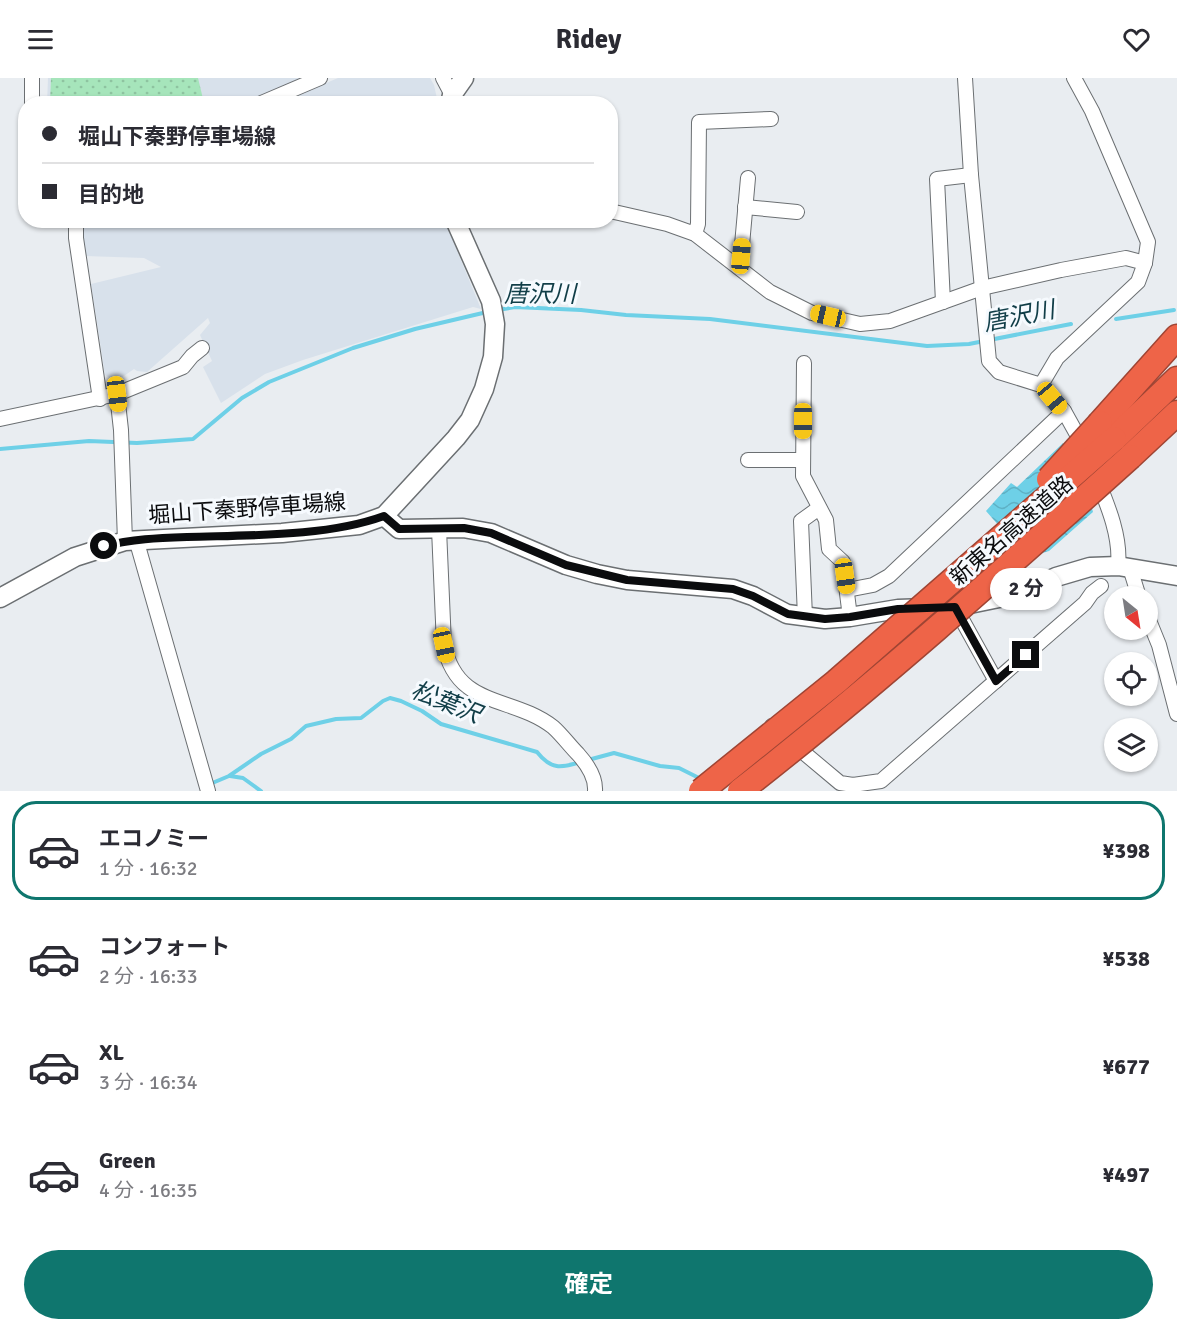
<!DOCTYPE html>
<html lang="ja">
<meta charset="utf-8">
<style>
:root{--surface:#fff;--page:#f2f2f3;--text:#2b2b33;--muted:#7c7c81;--line:#e1e1e2;--accent:#0f766e}
body{margin:0;font-family:Signika,"Noto Sans JP",sans-serif;background:var(--page);color:var(--text);height:100vh;display:flex;flex-direction:column;font-size:22px;white-space:nowrap}
*{box-sizing:border-box;margin:0}
p{font-size:20px;color:var(--muted)}
.icon{flex:none;width:33px;height:33px;fill:none;stroke:currentColor;stroke-width:2;stroke-linecap:round;stroke-linejoin:round}
.map{position:relative;height:713px;overflow:hidden}
.panel{display:flex;flex-direction:column;background:var(--surface);flex:1}
.panel>*{flex:none}
.banner{position:absolute;left:18px;top:18px;width:600px;height:132px;border-radius:24px;box-shadow:0 2px 4px #0004;display:grid;align-content:center;height:132px;padding:0 24px;background:var(--surface)}
.needle{width:39px;rotate:150deg}
.fabs{position:absolute;left:1104px;top:508px;display:grid;gap:12px}
.fabs a{display:grid;place-items:center;width:54px;height:54px;border-radius:50%;background:var(--surface);box-shadow:0 2px 4px #0004;font-size:30px}
.end{position:absolute;width:27px;height:27px;margin:-14px;border:8px solid #0b0c0e;background:#fff;box-shadow:0 0 0 3px #fff}
.from{border-radius:50%}
.bubble{position:absolute;height:42px;border-radius:21px;background:var(--surface);box-shadow:0 2px 4px #0004;font-size:20px;font-weight:700;line-height:42px;text-align:center}
.car{position:absolute;width:18px;height:36px;margin:-18px -9px;border-radius:8px;box-shadow:0 0 4px 2px #0007;background:linear-gradient(#f5c518 24%,#345 0 40%,#f5c518 0 76%,#345 0 86%,#f5c518 0)}
.banner b{display:flex;align-items:center;gap:21px;height:57px;font-size:22px}
.banner b+b{border-top:2px solid var(--line)}
.banner i{width:15px;height:15px;background:var(--text)}
ul{padding:10px 0 0;list-style:none}
li{display:flex;align-items:center;gap:18px;height:99px;margin:0 12px 9px;padding:0 12px;border:3px solid transparent;border-radius:24px}
li div{flex:1}
li b{display:block;font-size:22px}
li em{font-style:normal;font-weight:700}
li.active{border-color:var(--accent)}
li>.icon{width:54px;height:54px;stroke-width:1.5}
.button{display:flex;gap:12px;margin-top:auto;padding:12px 24px}
.button a{flex:1;height:69px;border-radius:36px;background:var(--accent);color:#fff;font-size:24px;font-weight:700;line-height:69px;text-align:center}
header{display:flex;justify-content:space-between;align-items:center;height:78px;padding:0 24px;background:var(--surface);font-size:27px;font-weight:700}
.map>svg:first-child{display:block}
.built{fill:#d8e1eb}
.park{fill:url(#park-dots)}
.water{fill:url(#water-waves)}
.lines{fill:none;stroke-linecap:round;stroke-linejoin:round}
.stream{stroke:#6ed0e7;stroke-width:4}
.street-casing{stroke:#6b6f72;stroke-width:16}
.secondary-casing{stroke:#6b6f72;stroke-width:21}
.highway-casing{stroke:#9f4534;stroke-width:27}
.street{stroke:#fff;stroke-width:14}
.secondary{stroke:#fff;stroke-width:18}
.highway{stroke:#ee6448;stroke-width:24}
.highway-bridge-casing{stroke:#9f4534;stroke-width:27;stroke-linecap:butt}
.highway-bridge{stroke:#ee6448;stroke-width:24}
.route{stroke:#0b0c0e;stroke-width:8}
.labels{text-anchor:middle;stroke-width:6;stroke-linejoin:round;paint-order:stroke}
.street-label{font-size:22px;fill:#0b0c0e;stroke:#f6fafe}
.water-label{font-size:24px;font-style:italic;fill:#113e48;stroke:#f6fafe}
</style>
<header><svg class="icon" aria-label="menu" viewBox="0 0 24 24"><path d="M4 6h16M4 12h16M4 18h16"/></svg>Ridey<svg class="icon" aria-label="heart" viewBox="0 0 24 24"><path d="M12 20l-8-8c-3-5 5-10 8-4 3-6 11-1 8 4z"/></svg></header>
<div class="map">
<svg width="1177" height="713" viewBox="0 0 1177 713">
<defs>
<pattern id="park-dots" width="8" height="8" patternUnits="userSpaceOnUse" patternTransform="scale(1.5)"><rect width="8" height="8" fill="#a6e5bb"/><path d="M2 2h.1M6 6h.1" fill="none" stroke="#8ec3a0" stroke-width="1.8" stroke-linecap="round"/></pattern>
<pattern id="water-waves" width="16" height="10" patternUnits="userSpaceOnUse" patternTransform="scale(1.5)"><rect width="16" height="10" fill="#6ed0e7"/><path d="M0 5q4-4 8 0t8 0" fill="none" stroke="#5eb1c5"/></pattern>
</defs>
<rect width="100%" height="100%" fill="#e9edf1"/>
<!-- built -->
<g class="built">
<path d="M48,0H301L243,25L47,26Z"/>
<path d="M338,0H430L434,7L438,25L277,26Z"/>
<path d="M81,143H445L481,231L473,229L303,282L265,296L221,325L203,289L212,283L200,257L210,245L208,240L147,294L137,293L134,291L121,300L112,301L105,297L91,206L161,189L144,180L85,178Z"/>
</g>
<!-- park -->
<path class="park" d="M51,0H198L204,25H50Z"/>
<!-- water -->
<path class="water" d="M1063,365C1080,388 1086,408 1093,434L1049,473L1027,480L986,433L1011,405L1017,409Z"/>
<g class="lines">
<!-- stream -->
<g class="stream">
<path d="M498,232L515,229L581,232L626,237L710,241L927,268L969,266L1071,246"/>
<path d="M1116,241L1174,232"/>
<path d="M0,371L89,363L137,365L193,361L242,320L269,304L353,270L415,251L487,234"/>
<path d="M588,682L614,675L660,688L679,690L701,701"/>
<path d="M230,698L243,700L261,713"/>
<path d="M210,706L229,698L261,676L291,661L306,648L336,641L361,640L383,623L390,620L401,623L422,633L441,646L537,674C551,692 561,690 581,684"/>
</g>
<defs>
<g id="street">
<path d="M443,0L452,17"/>
<path d="M965,0L971,97L989,283L999,294L1041,307L1064,333L1084,369"/>
<path d="M32,26V0"/>
<path d="M259,26L320,0"/>
<path d="M745,129L797,134"/>
<path d="M610,133L667,146L695,156L770,214L812,235L860,246L890,243L982,210L1061,192L1126,180L1145,185"/>
<path d="M76,142V160L100,321"/>
<path d="M695,156L698,146L699,44L771,41"/>
<path d="M735,186L741,178L748,100"/>
<path d="M943,224L937,101L971,97"/>
<path d="M804,285L803,398L826,442L829,471L843,484L850,539"/>
<path d="M1041,307L1057,280L1138,204L1145,185L1148,164L1092,33L1074,0"/>
<path d="M117,316L121,352L125,463"/>
<path d="M0,341L117,316L183,289L192,278L202,270"/>
<path d="M748,382H803"/>
<path d="M1097,401C1108,428 1121,459 1118,488"/>
<path d="M439,451L444,567C457,631 512,617 553,649C562,657 570,668 578,676C587,686 596,699 595,713"/>
<path d="M136,461L208,713"/>
<path d="M1130,490L1139,519"/>
<path d="M847,512L873,507L889,498L1064,333"/>
<path d="M955,529L996,603"/>
<path d="M805,539L801,443L819,430"/>
<path d="M1148,540L1159,567L1177,636"/>
<path d="M772,648L840,705L853,707L881,703L1085,525L1092,515L1101,508"/>
</g>
<g id="secondary">
<path d="M450,26L452,17L464,0"/>
<path d="M384,438L399,451L463,450L491,455L566,487L597,496L627,502L733,511L753,518L787,536L825,541L850,539L898,531L955,529L999,520L1029,511L1056,499L1090,489L1118,488L1177,498"/>
<path d="M0,520L75,479L125,463L282,455L359,447L384,438L456,360L470,342L484,311L493,279L495,246L491,223L455,142"/>
</g>
<g id="highway">
<path d="M1100,345L1177,259"/>
<path d="M1114,361L1177,301"/>
<path d="M1130,379L1177,335"/>
</g>
</defs>
<!-- street casing -->
<use href="#street" class="street-casing"/>
<!-- secondary casing -->
<use href="#secondary" class="secondary-casing"/>
<!-- highway casing -->
<use href="#highway" class="highway-casing"/>
<!-- street -->
<use href="#street" class="street"/>
<!-- secondary -->
<use href="#secondary" class="secondary"/>
<!-- highway -->
<use href="#highway" class="highway"/>
<defs>
<g id="highway-bridge">
<path d="M1049,401L1100,345"/>
<path d="M701,713L836,604L1114,361"/>
<path d="M740,713C875,608 1003,493 1130,379"/>
</g>
</defs>
<!-- highway-bridge casing -->
<use href="#highway-bridge" class="highway-bridge-casing"/>
<!-- highway-bridge -->
<use href="#highway-bridge" class="highway-bridge"/>
</g>
<g class="lines">
<!-- route -->
<path class="route" d="M104,468C132,461 158,460 187,459C249,457 326,459 384,438L399,451L464,450L491,455L566,487L627,502L733,511L753,518L788,536L825,541L850,539L898,531L955,529L996,603L1026,577"/>
</g>
<g class="labels">
<!-- street labels -->
<g class="street-label">
<text transform="translate(247 430) rotate(-4)" y="8">堀山下秦野停車場線</text>
<text transform="translate(1011 452) rotate(-41)" y="8">新東名高速道路</text>
</g>
<!-- water labels -->
<g class="water-label">
<text x="540" y="224">唐沢川</text>
<text transform="translate(1019 238) rotate(-11)" y="8">唐沢川</text>
<text transform="translate(446 624) rotate(22)" y="8">松葉沢</text>
</g>
</g>
</svg>
<div class="fabs">
<a><svg class="needle" viewBox="-14 -14 28 28"><path d="M0-13l5 13h-10z" fill="#e53935"/><path d="M0 13l5-13h-10z" fill="#7c7c81"/></svg></a>
<a><svg class="icon" aria-label="locate" viewBox="0 0 24 24"><circle cx="12" cy="12" r="6"/><path d="M12 2v4M12 18v4M2 12h4M18 12h4"/></svg></a>
<a><svg class="icon" aria-label="layers" viewBox="0 0 24 24"><path d="M12 4l9 5-9 5-9-5zM3 14l9 5 9-5"/></svg></a>
</div>
<i class="end from" style="left:104px;top:468px"></i>
<i class="end" style="left:1026px;top:577px"></i>
<div class="bubble" style="left:990px;top:490px;width:72px">2 分</div>
<i class="car" style="left:741px;top:178px;rotate:5deg"></i>
<i class="car" style="left:828px;top:238px;rotate:283deg"></i>
<i class="car" style="left:117px;top:316px;rotate:173deg"></i>
<i class="car" style="left:1052px;top:320px;rotate:140deg"></i>
<i class="car" style="left:803px;top:343px;rotate:180deg"></i>
<i class="car" style="left:845px;top:498px;rotate:172deg"></i>
<i class="car" style="left:444px;top:567px;rotate:168deg"></i>
<div class="banner">
<b><i class="from"></i>堀山下秦野停車場線</b>
<b><i></i>目的地</b>
</div>
</div>
<section class="panel">
<ul>
<li class="active"><svg class="icon" aria-label="car" viewBox="0 0 24 24"><path d="M5 17H2v-5l4-1 3-4h7l3 4 3 1v5h-3M9 17h6M6 11h13"/><circle cx="7" cy="17" r="2"/><circle cx="17" cy="17" r="2"/></svg><div><b>エコノミー</b><p>1 分 · 16:32</p></div><em>¥398</em></li>
<li><svg class="icon" aria-label="car" viewBox="0 0 24 24"><path d="M5 17H2v-5l4-1 3-4h7l3 4 3 1v5h-3M9 17h6M6 11h13"/><circle cx="7" cy="17" r="2"/><circle cx="17" cy="17" r="2"/></svg><div><b>コンフォート</b><p>2 分 · 16:33</p></div><em>¥538</em></li>
<li><svg class="icon" aria-label="car" viewBox="0 0 24 24"><path d="M5 17H2v-5l4-1 3-4h7l3 4 3 1v5h-3M9 17h6M6 11h13"/><circle cx="7" cy="17" r="2"/><circle cx="17" cy="17" r="2"/></svg><div><b>XL</b><p>3 分 · 16:34</p></div><em>¥677</em></li>
<li><svg class="icon" aria-label="car" viewBox="0 0 24 24"><path d="M5 17H2v-5l4-1 3-4h7l3 4 3 1v5h-3M9 17h6M6 11h13"/><circle cx="7" cy="17" r="2"/><circle cx="17" cy="17" r="2"/></svg><div><b>Green</b><p>4 分 · 16:35</p></div><em>¥497</em></li>
</ul>
<div class="button"><a>確定</a></div>
</section>
